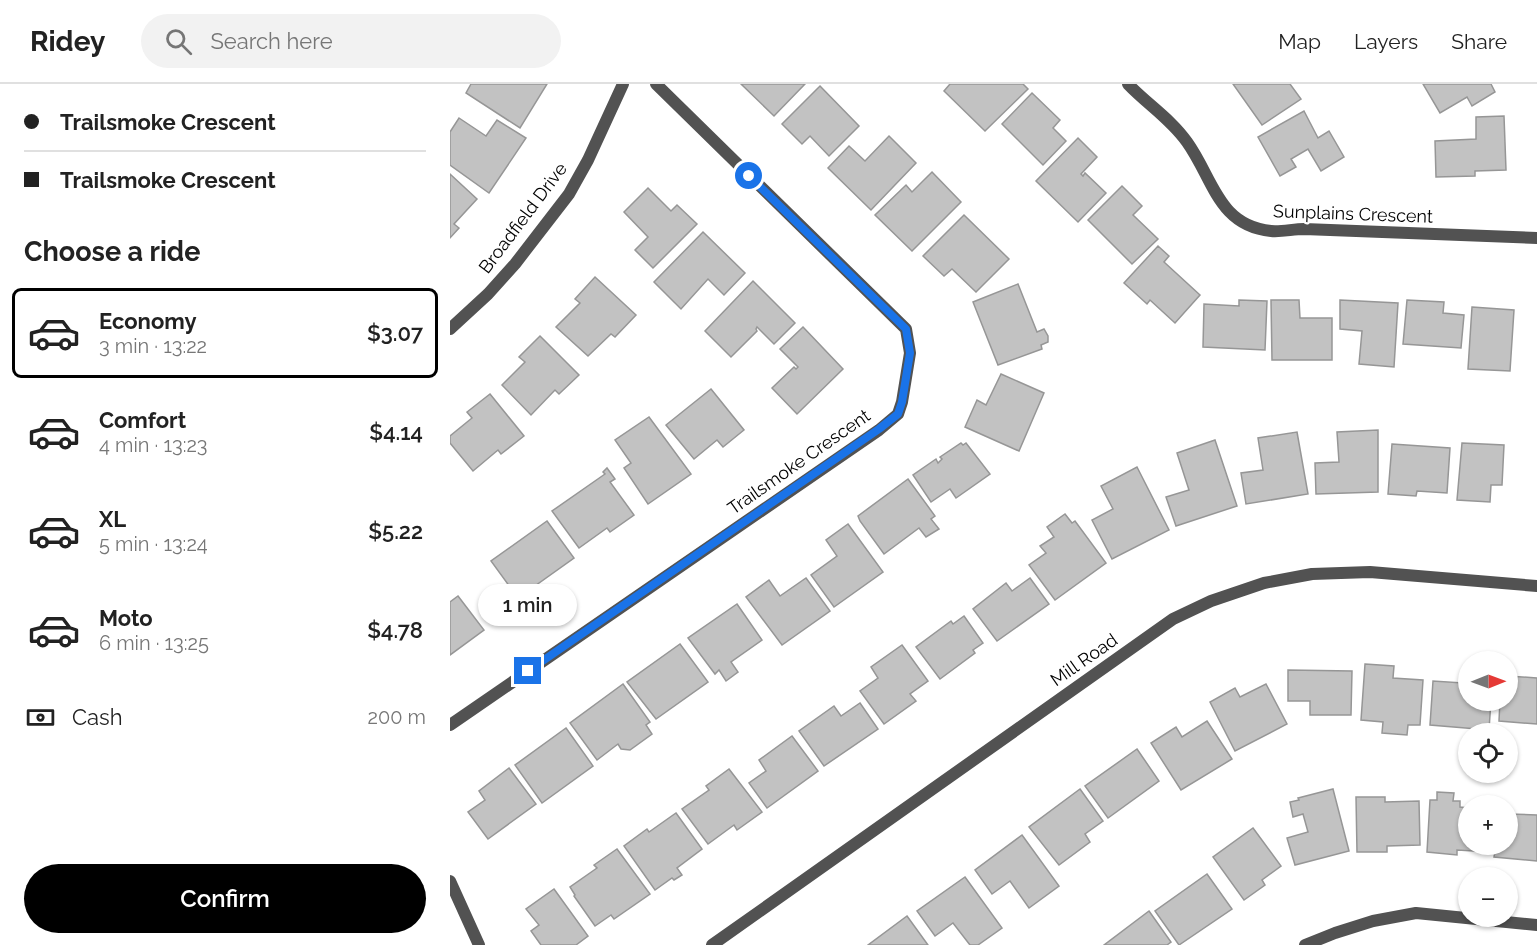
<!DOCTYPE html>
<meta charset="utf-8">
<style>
:root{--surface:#fff;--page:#f2f2f2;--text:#222;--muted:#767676;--line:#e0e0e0;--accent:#000}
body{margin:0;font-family:Raleway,sans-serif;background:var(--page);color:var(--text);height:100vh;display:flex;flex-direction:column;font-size:22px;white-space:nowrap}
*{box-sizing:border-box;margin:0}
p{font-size:20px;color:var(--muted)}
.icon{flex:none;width:33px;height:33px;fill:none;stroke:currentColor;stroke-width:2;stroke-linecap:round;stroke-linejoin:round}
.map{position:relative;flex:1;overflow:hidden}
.drawer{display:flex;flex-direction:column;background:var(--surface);width:450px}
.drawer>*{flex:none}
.guide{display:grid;align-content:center;height:132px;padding:0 24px;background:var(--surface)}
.needle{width:39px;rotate:89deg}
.buttons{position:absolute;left:1008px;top:567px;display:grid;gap:12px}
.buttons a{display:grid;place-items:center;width:60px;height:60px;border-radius:50%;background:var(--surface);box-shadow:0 2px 4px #0004;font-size:30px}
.end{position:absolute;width:27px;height:27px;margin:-14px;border:8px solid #1a73e8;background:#fff;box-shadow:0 0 0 3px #fff}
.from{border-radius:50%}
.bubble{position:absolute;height:42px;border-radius:21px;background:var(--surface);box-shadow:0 2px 4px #0004;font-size:20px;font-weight:600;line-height:42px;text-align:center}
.guide b{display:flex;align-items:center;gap:21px;height:57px;font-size:22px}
.guide b+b{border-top:2px solid var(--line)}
.guide i{width:15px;height:15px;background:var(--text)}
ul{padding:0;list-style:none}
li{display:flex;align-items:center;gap:18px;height:90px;margin:0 12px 9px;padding:0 12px;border:3px solid transparent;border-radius:9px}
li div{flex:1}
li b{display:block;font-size:22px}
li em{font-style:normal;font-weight:600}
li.selected{border-color:var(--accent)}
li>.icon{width:54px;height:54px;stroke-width:1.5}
h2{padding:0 24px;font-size:27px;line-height:72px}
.pay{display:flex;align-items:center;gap:15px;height:66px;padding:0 24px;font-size:22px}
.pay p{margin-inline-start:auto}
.action{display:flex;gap:12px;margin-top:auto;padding:12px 24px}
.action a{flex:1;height:69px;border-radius:36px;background:var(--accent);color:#fff;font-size:24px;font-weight:600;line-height:69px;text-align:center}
header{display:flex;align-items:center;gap:36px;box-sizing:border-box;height:84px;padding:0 30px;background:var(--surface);border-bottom:2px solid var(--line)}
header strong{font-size:28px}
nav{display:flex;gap:33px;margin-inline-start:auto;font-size:21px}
.search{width:420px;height:54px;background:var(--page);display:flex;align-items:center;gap:15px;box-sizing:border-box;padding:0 21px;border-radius:33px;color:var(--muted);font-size:22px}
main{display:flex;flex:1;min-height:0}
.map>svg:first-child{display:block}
.building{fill:#c2c2c2;stroke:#969696;stroke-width:1.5}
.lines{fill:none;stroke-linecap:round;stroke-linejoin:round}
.minor{stroke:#525252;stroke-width:12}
.route{stroke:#1a73e8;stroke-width:8}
.labels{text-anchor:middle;stroke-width:4.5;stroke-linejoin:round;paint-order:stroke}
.street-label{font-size:18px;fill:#000;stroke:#fff}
</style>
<header>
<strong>Ridey</strong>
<div class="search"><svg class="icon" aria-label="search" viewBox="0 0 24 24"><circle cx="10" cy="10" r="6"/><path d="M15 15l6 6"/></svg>Search here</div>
<nav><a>Map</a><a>Layers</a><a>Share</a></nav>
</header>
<main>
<section class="drawer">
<div class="guide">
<b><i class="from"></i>Trailsmoke Crescent</b>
<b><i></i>Trailsmoke Crescent</b>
</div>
<h2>Choose a ride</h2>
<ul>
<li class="selected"><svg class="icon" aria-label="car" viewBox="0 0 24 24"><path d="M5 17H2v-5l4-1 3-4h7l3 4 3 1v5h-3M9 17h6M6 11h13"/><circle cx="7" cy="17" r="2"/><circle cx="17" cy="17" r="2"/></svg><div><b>Economy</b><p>3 min · 13:22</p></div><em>$3.07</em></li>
<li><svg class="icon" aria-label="car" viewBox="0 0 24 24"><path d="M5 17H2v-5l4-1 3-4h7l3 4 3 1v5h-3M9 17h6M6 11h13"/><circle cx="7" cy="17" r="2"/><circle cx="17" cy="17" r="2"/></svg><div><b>Comfort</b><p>4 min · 13:23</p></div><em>$4.14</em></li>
<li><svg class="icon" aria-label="car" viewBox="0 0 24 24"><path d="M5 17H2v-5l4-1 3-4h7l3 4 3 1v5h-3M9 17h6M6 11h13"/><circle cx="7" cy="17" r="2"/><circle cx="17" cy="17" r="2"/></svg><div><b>XL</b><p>5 min · 13:24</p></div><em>$5.22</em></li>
<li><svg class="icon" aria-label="car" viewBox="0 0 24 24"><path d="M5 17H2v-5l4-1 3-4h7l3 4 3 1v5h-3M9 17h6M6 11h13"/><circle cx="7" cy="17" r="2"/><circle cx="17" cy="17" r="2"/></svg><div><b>Moto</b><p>6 min · 13:25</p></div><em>$4.78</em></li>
</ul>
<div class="pay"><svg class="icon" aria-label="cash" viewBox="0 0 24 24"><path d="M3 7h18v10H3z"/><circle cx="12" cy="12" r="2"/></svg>Cash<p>200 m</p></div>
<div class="action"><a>Confirm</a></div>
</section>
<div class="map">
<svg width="1087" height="861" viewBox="0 0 1087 861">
<rect width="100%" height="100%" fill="#fff"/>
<!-- building -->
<g class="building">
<path d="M21,0H97L70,44L16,9Z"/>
<path d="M291,0H355L324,32Z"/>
<path d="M500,0H573L578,5L535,47L494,7Z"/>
<path d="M783,0H840L851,15L812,41Z"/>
<path d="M973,0H1041L1045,8L1022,22L1017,13L990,29Z"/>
<path d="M370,2L409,42L379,72L360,52L352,60L332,40Z"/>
<path d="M582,9L610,36L603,44L616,57L593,81L552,40Z"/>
<path d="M854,27L868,54L879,47L894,73L871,87L858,65L841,75L846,83L830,92L808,53Z"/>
<path d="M1054,32L1056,86L1025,87V92L986,93L985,57L1026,55V33Z"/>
<path d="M9,34L36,52L47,36L76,54L39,109L0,81V48Z"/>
<path d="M439,52L466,79L421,126L378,84L399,62L415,77Z"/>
<path d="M628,54L647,73L631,90L633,92L635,89L656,109L628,138L586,97Z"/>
<path d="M482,88L511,118L462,167L425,131L456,101L462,108Z"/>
<path d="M0,90L27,115L4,140L9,144L0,154Z"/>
<path d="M672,102L692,122L683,131L708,155L682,180L638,136Z"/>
<path d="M198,104L221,127L227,121L247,140L203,184L185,166L198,153L174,128Z"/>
<path d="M514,131L559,175L526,208L502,185L494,192L473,172Z"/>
<path d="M253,148L295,189L274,211L258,195L231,225L204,198Z"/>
<path d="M708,162L719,172L714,178L750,211L725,239L700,216L697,220L674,199Z"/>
<path d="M145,193L186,231L165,253L161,250L138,272L106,243L130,219L125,215Z"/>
<path d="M303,197L345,239L324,260L307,243L306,245L307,247L281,273L255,247Z"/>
<path d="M568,200L587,248L594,245L598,252V258L591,261L592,265L548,281L523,218Z"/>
<path d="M789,216L817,217L815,266L753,263L754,220L789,222Z"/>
<path d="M821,216H849L850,234H882V276H822Z"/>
<path d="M890,216L948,219L944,283L909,280L912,247L890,245Z"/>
<path d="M957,216L994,218L993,229L1014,231L1011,264L953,260Z"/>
<path d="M1022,223L1064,226L1060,287L1018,285Z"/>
<path d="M353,243L393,285L347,330L322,304L344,283L346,285L348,283L330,265Z"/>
<path d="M90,252L129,291L109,310L105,306L81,331L52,301L75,278L69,273Z"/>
<path d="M551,290L594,309L569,367L515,343L527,316L536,321Z"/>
<path d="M261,305L294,346L273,363L267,356L244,375L216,341Z"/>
<path d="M40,310L74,352L51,370L48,366L23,387L0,359V352L22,334L17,328Z"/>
<path d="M199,333L241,390L198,420L174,384L181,379L165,356Z"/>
<path d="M928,346V408L866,410L865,379L889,378L887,348Z"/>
<path d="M847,348L858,410L796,420L791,389L813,386L808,354Z"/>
<path d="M765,356L787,422L726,442L716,413L739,406L727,369Z"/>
<path d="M511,359L513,361L516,359L540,390L506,414L500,405L481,418L463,391L486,375L488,379L492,375L490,373Z"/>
<path d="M1012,359L1054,361L1052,401H1041L1040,418L1007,416Z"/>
<path d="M942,360L1000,364L997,409L967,407L966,412L938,410Z"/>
<path d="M687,383L719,446L662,475L642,436L663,425L651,402Z"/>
<path d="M157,384L165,395L160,398L184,431L160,448L157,444L129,464L102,427L155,390L153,388Z"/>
<path d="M458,395L485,432L481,435L489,445L476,453L469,444L434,470L410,437L408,432Z"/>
<path d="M615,430L622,439L625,437L656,479L605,516L579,481L596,469L590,462L604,453L597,443Z"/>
<path d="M97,437L124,474L68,514L41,477Z"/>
<path d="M398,440L433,488L384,523L361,491L387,472L376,456Z"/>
<path d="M356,494L380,527L332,561L296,513L319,496L330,512Z"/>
<path d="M580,494L599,520L547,557L523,525L556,499L562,507Z"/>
<path d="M8,512L34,546L0,571V518Z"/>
<path d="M287,520L312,556L281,578L288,588L276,597L269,586L265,590L238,554Z"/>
<path d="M514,532L533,559L523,566L525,569L490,595L466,563L501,537L503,540Z"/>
<path d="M230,560L258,598L206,635L177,598Z"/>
<path d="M452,561L478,597L460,610L466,617L434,640L410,607L428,594L421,583Z"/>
<path d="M915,580L944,582L943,594L973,596L970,641H958L957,651L932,649L933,638L911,636Z"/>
<path d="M838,586L902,587L901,631H860V617H838Z"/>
<path d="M1013,588H1018V616H1041L1039,646L980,641L983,597L1013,599Z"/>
<path d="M1058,592L1087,594V640L1049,637L1050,616H1058Z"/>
<path d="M173,600L200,638L196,641L202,650L180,666L171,665L168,660L147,676L120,639Z"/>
<path d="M816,600L837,640L785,667L760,618L785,604L790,613Z"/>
<path d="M410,619L428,645L374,682L349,647L384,622L391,632Z"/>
<path d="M757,637L782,675L731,706L701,659L726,643L732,653Z"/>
<path d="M116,644L143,682L92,719L65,681Z"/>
<path d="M342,652L368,687L317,724L299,699L316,687L309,676Z"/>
<path d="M687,665L709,697L658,734L635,702Z"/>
<path d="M59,684L86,720L38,755L18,728L35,716L29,707Z"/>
<path d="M279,685L312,728L287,746L284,741L258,760L232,725L259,706L256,702Z"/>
<path d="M630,705L653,737L635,750L640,758L609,781L579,743Z"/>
<path d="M883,705L899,767L845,781L837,754L858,748L853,730L843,733L840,718L849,716L848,714Z"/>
<path d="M987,708L1004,709L1003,717H1010V723L1018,724V760H1041V768L1007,766V771L977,768L980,716H987Z"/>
<path d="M906,713H935V718L969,717L970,761L937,762V768H907Z"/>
<path d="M226,729L252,765L227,784L232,791L224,796L222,794L205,806L174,762L197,745L199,748Z"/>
<path d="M1058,730L1087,731V777L1044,773L1046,760H1058Z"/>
<path d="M803,744L831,782L812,796L815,801L794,816L763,773Z"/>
<path d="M572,751L609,802L579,824L560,797L542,810L525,786Z"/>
<path d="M167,765L200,810L164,835L161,831L145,842L124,812L125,811L120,803L147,784L144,781Z"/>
<path d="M757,790L782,825L729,861L705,827Z"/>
<path d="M515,793L552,844L528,861H520L503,839L485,852L467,827Z"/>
<path d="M104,805L138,852L126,861H91L81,847L89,841L76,825Z"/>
<path d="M699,827L721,858L717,861H654Z"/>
<path d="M457,832L478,861H418Z"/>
</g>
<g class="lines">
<!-- minor -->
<g class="minor">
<path d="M678,0C697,20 721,35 737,58C763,94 768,142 821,147C832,148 843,145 854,145L1087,154"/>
<path d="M0,245L38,210L65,180L119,110L138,76L173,0"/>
<path d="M0,641L429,346L448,330L452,318L460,269L456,245L206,0"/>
<path d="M0,797L29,861"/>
<path d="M262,861L723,535L761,517L814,499L862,490L920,488L1087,502"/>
<path d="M855,861L885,849L923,837L966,829L1087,841"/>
</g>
</g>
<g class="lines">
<!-- route -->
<path class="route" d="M78,587L429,345L448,330L452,318L460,269L456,245L299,92"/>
</g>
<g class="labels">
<!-- street labels -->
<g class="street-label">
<text transform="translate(903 130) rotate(2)" y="6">Sunplains Crescent</text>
<text transform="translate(73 134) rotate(-53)" y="6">Broadfield Drive</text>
<text transform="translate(349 378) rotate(-35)" y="6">Trailsmoke Crescent</text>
<text transform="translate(634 576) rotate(-35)" y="6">Mill Road</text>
</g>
</g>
</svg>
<div class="buttons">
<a><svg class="needle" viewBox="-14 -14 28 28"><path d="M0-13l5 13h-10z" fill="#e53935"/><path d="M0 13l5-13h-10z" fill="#767676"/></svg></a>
<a><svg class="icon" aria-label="locate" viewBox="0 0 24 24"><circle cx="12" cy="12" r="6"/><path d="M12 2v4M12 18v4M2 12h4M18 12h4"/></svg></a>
<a>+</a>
<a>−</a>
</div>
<i class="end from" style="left:299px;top:92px"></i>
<i class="end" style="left:78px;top:587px"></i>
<div class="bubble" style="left:28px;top:500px;width:99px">1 min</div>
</div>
</main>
